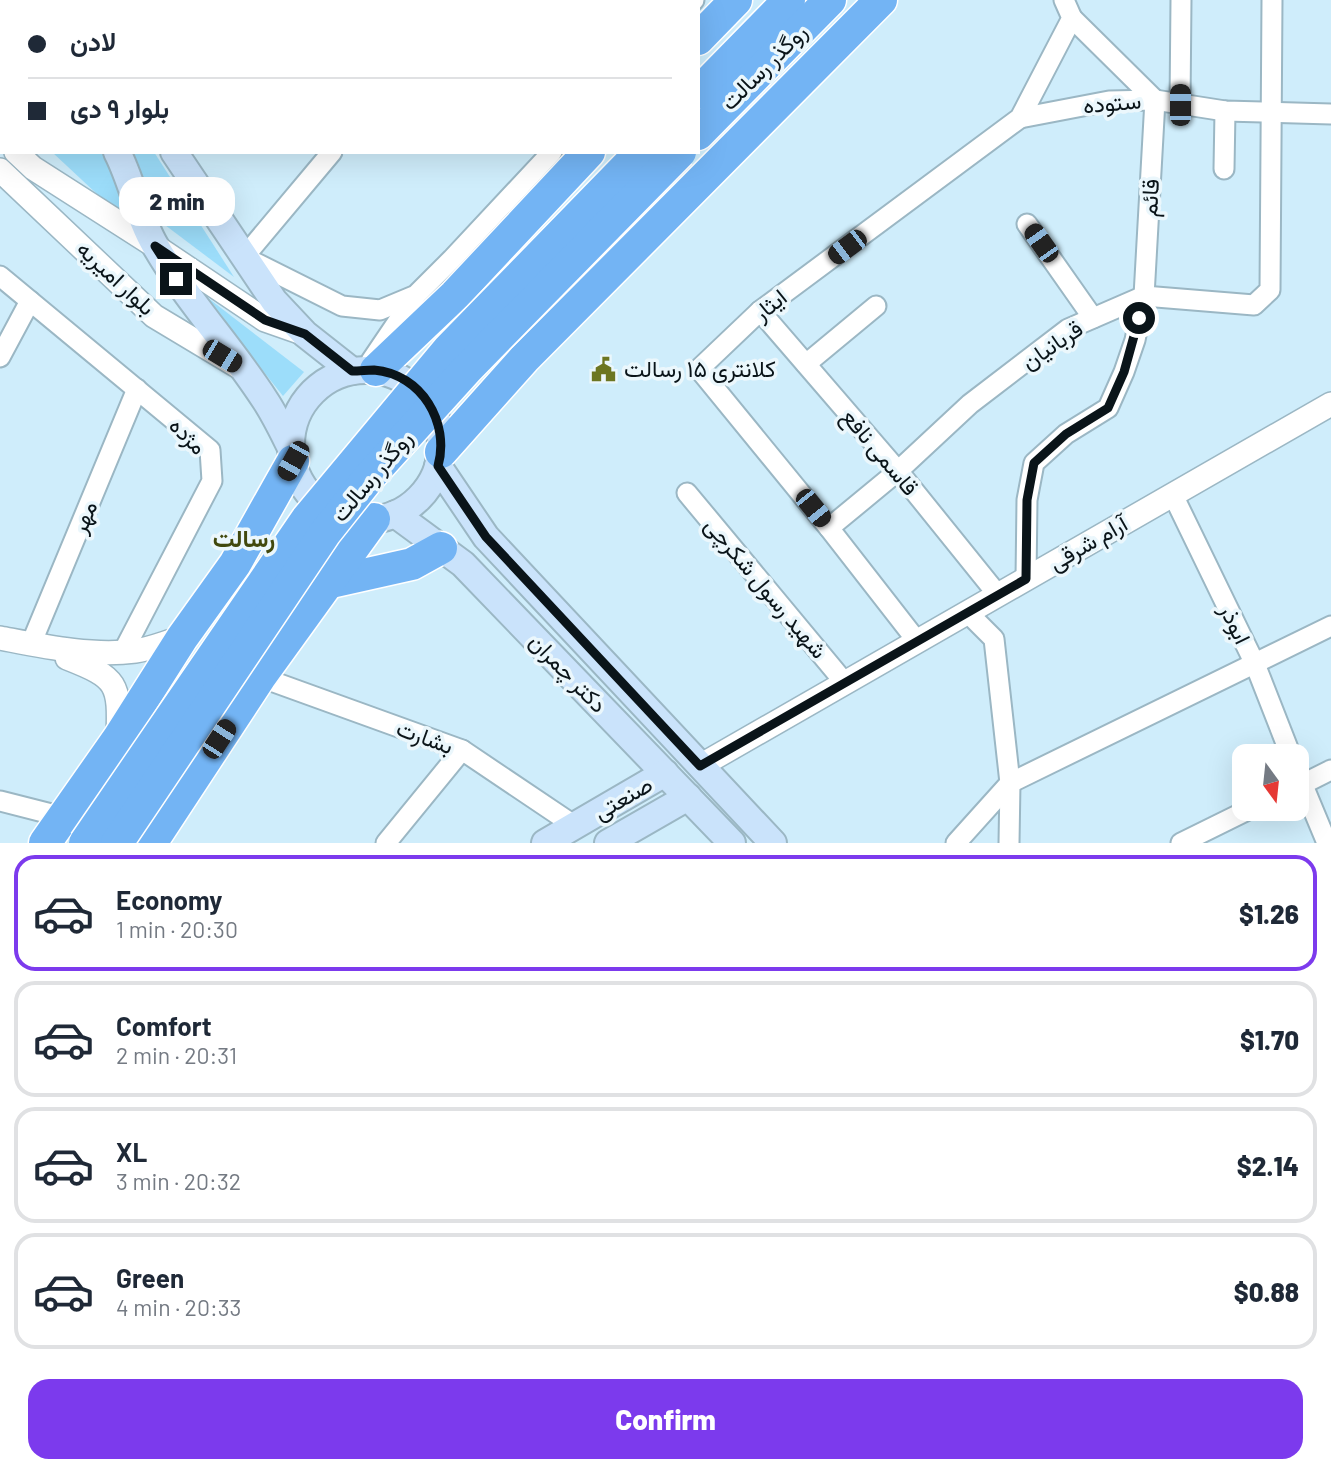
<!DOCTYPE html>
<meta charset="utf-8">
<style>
:root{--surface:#fff;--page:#f2f2f3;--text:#1f2937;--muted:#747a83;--line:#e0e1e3;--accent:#7c3aed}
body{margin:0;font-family:Barlow,Vazirmatn,sans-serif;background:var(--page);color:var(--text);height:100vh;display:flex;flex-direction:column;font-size:26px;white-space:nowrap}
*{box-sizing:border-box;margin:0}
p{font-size:23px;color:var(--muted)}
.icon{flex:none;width:38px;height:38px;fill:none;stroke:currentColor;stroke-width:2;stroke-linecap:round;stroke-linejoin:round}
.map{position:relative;height:843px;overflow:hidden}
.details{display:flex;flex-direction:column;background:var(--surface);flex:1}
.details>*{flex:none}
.hud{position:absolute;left:0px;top:0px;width:700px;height:154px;box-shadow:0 7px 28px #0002;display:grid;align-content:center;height:154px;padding:0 28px;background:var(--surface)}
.needle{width:46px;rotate:165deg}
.fabs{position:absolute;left:1232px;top:744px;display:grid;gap:14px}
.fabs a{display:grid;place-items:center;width:77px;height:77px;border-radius:14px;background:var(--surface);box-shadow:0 7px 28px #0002;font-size:35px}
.end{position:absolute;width:32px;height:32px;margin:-16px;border:9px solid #0a1419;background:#fff;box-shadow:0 0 0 4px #fff}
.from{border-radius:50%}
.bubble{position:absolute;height:49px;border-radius:21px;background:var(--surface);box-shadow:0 7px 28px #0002;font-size:23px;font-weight:800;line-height:49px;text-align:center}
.car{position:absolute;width:21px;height:42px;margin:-21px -10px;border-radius:9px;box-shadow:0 0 5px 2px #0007;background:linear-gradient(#222 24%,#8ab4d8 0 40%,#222 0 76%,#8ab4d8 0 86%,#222 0)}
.hud b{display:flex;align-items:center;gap:24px;height:66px;font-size:26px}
.hud b+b{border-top:2px solid var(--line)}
.hud i{width:18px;height:18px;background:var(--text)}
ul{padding:12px 0 0;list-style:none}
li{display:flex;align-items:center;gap:21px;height:116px;margin:0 14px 10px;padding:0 14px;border:4px solid var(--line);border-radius:21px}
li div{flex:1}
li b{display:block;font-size:26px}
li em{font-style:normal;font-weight:800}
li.active{border-color:var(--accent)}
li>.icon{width:63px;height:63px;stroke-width:1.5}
.cta{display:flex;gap:14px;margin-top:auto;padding:14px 28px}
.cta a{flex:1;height:80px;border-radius:21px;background:var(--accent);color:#fff;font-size:28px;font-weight:800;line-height:80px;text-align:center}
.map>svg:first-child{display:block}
.green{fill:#9cddfa}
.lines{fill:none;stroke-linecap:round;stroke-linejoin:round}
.minor-casing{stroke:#9bb7c4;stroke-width:23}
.tertiary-casing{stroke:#9bb7c4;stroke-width:26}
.secondary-casing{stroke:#9bb7c4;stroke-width:30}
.trunk-casing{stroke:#fff;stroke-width:35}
.minor{stroke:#fff;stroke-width:19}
.tertiary{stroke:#fff;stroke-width:23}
.secondary{stroke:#cae3fb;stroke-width:26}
.trunk{stroke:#73b4f4;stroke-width:32}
.trunk-bridge-casing{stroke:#fff;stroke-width:35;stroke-linecap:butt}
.trunk-bridge{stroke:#73b4f4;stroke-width:32}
.route{stroke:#0a1419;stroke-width:9}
.labels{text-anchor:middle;stroke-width:7;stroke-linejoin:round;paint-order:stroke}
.street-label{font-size:23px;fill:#0a1419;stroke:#ebf7fc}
.poi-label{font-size:23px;fill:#0a1419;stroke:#ebf7fc;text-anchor:start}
.neighbourhood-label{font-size:24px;font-weight:bold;fill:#42490d;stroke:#ebf7fc}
</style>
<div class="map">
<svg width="1331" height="843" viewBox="0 0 1331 843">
<rect width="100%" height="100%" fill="#cfedfb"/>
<!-- green -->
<g class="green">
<path d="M52,152H107L127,208L120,210L112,208Z"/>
<path d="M133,152H154L234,277L161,222Z"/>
<path d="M199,291L304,372L283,396Z"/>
</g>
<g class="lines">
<defs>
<g id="minor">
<path d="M237,2L239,0"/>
<path d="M456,2L457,0"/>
<path d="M692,2L694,0"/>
<path d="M1180,105L1181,0"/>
<path d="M1020,118L1109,101L1155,100L1225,111L1331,114"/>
<path d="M332,152L244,257L342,306L380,310L416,295L452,259L552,152"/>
<path d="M1224,169L1225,111"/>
<path d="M1027,224L1093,318"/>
<path d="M0,276L210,450L212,481L123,652"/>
<path d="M760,311L898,471L998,595"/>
<path d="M0,357L30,301"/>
<path d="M371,361L415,296"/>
<path d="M806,364L876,306"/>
<path d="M687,493L845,683"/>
<path d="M1173,495L1255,664L1291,756"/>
<path d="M829,528L898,471L970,404L1068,329L1144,296L1254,305L1270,290L1272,0"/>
<path d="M1026,579L1027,500L1034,463L1066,434L1108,408L1124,372L1135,340L1144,296L1155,100L1072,18"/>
<path d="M968,613L994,639L1010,783L1009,843"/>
<path d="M917,641L829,528L699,369L760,311L1020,118L1072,18L1064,0"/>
<path d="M31,644L137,389"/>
<path d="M260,677L462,750L575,826"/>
<path d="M1297,771L1327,843"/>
<path d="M1297,787L1331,770"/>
<path d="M0,801L63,817"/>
<path d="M386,843L462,750"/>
<path d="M956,843L1010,783L1331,626"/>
<path d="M1181,843L1252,808"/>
</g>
<g id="tertiary">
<path d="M0,138L2,140"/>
<path d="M16,152L33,168L155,246L265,320L305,334"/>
<path d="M0,170L154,316L239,367"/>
<path d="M0,638C42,646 92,657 135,651C151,649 166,642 182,638"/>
<path d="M67,658C118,678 120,683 118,738"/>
<path d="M700,766L1331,404"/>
</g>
<g id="secondary">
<path d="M39,0L40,2"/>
<path d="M83,0L84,2"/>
<path d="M117,152C133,183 138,217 156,247C188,302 231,347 265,400C275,415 283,432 291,448"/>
<path d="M174,152L274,301L305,334L352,371"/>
<circle cx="366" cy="445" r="75"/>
<path d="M438,466L486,537L773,843"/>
<path d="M395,514L463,564L732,843"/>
<path d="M545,843L665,773"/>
<path d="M608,843L688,797"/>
</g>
<g id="trunk">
<path d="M698,39L736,0"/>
<path d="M698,93L789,0"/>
<path d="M698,134L830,0"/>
<path d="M376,370L455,295L589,152"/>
<path d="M441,452L524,359L881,0"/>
<path d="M327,583L412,564L441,548"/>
<path d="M45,843L118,739L182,638L235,564L293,461"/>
<path d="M151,843L260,677L374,519"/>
</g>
</defs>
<!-- minor casing -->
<use href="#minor" class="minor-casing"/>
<!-- tertiary casing -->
<use href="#tertiary" class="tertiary-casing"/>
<!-- secondary casing -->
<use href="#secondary" class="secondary-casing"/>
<!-- trunk casing -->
<use href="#trunk" class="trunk-casing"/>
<!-- minor -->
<use href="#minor" class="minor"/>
<!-- tertiary -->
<use href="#tertiary" class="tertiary"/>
<!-- secondary -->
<use href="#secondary" class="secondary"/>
<!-- trunk -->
<use href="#trunk" class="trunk"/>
<defs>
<g id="trunk-bridge">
<path d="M85,843L307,519L448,350L641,152"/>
<path d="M117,843L325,533L371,475L468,368L680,152"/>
</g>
</defs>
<!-- trunk-bridge casing -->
<use href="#trunk-bridge" class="trunk-bridge-casing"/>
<!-- trunk-bridge -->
<use href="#trunk-bridge" class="trunk-bridge"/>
</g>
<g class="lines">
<!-- route -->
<path class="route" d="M176,279L155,246L265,320L305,334L352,371C360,371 367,370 374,370C422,374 450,423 438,466L486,537L700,766L1026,579L1027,500L1034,463L1066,434L1108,408L1124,372L1139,318"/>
</g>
<!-- icons -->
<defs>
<symbol id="civic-bare" viewBox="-9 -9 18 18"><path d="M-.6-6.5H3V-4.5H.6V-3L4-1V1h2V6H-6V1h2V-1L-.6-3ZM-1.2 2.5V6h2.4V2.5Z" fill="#6c7621" stroke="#ebf7fc" stroke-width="2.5" paint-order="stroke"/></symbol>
</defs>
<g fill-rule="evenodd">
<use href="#civic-bare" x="586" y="352" width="35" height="35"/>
</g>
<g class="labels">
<!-- street labels -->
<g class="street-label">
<text transform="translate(764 67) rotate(-45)" y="8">روگذر رسالت</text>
<text transform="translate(1112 103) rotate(-5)" y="8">ستوده</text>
<text transform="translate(1150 198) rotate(-87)" y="8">قائم</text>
<text transform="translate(116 278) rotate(43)" y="8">بلوار امیریه</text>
<text transform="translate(770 305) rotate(-39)" y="8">ایثار</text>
<text transform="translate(1052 345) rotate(-34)" y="8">قربانیان</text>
<text transform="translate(188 436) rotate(45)" y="8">مژده</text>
<text transform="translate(880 452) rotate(50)" y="8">قاسمی نافع</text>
<text transform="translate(372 476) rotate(-50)" y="8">روگذر رسالت</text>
<text transform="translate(84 517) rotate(-67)" y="8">مهر</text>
<text transform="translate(1088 543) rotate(-30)" y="8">آرام شرقی</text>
<text transform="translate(766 588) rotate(50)" y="8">شهید رسول شکرچی</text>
<text transform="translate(1235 624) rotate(64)" y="8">ابوذر</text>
<text transform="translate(568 673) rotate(46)" y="8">دکتر چمران</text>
<text transform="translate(425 737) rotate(20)" y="8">بشارت</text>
<text transform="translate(623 798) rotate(-30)" y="8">صنعتی</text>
</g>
<!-- poi labels -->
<g class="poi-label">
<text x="624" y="377">کلانتری ۱۵ رسالت</text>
</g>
<!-- neighbourhood labels -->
<g class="neighbourhood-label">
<text x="244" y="547">رسالت</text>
</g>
</g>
</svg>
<div class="fabs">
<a><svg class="needle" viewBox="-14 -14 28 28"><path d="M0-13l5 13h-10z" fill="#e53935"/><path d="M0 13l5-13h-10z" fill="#747a83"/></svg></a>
</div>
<i class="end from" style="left:1139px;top:318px"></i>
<i class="end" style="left:176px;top:279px"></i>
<div class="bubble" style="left:119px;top:177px;width:116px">2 min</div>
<i class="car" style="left:1180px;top:105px;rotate:0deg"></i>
<i class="car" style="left:1041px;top:243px;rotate:325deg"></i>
<i class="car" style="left:847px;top:247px;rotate:233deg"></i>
<i class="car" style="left:222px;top:356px;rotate:121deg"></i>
<i class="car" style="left:293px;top:461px;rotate:209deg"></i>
<i class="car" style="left:813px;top:508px;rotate:141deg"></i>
<i class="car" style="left:219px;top:739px;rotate:33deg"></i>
<div class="hud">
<b><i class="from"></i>لادن</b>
<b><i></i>بلوار ۹ دی</b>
</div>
</div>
<section class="details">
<ul>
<li class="active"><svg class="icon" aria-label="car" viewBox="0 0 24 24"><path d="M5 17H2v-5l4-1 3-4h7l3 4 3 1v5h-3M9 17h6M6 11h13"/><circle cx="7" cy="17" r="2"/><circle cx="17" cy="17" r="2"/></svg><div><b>Economy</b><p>1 min · 20:30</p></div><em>$1.26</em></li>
<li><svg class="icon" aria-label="car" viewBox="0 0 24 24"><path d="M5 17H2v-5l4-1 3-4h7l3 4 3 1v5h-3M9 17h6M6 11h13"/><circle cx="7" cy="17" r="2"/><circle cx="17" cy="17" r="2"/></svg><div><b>Comfort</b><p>2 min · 20:31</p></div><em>$1.70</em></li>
<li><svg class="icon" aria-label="car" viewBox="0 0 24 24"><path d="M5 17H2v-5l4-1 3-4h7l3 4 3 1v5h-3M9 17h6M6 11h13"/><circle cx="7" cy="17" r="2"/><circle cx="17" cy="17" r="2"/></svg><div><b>XL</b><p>3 min · 20:32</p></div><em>$2.14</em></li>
<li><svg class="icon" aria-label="car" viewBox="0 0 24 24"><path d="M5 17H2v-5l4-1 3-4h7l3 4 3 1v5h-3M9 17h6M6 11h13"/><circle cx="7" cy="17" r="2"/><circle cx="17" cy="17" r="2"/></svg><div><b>Green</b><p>4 min · 20:33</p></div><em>$0.88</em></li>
</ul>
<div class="cta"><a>Confirm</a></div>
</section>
